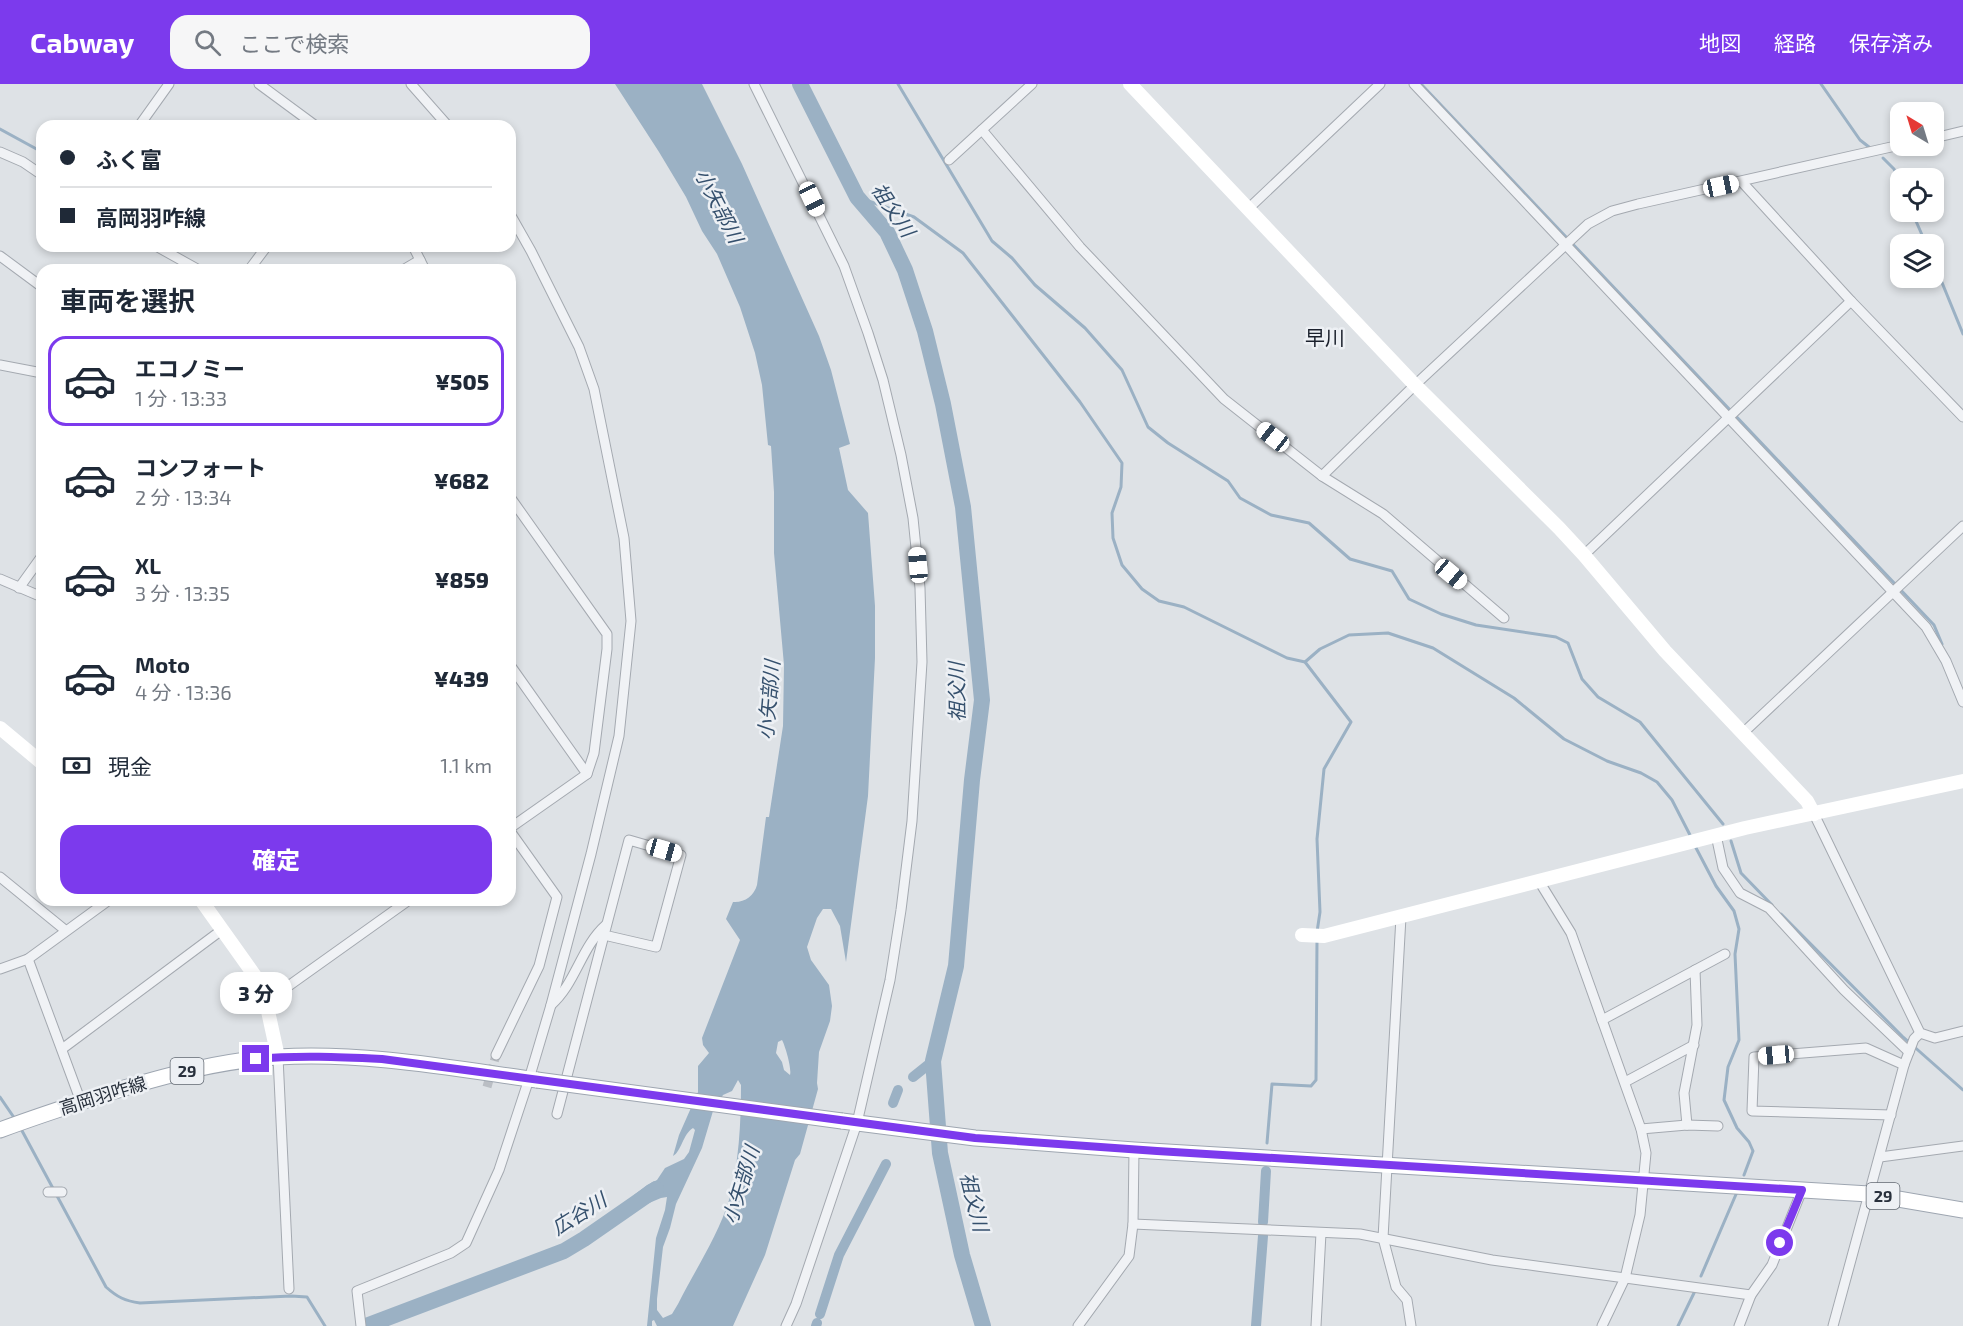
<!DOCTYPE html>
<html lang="ja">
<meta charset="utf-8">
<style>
:root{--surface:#fff;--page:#f6f6f7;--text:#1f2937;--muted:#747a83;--line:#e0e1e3;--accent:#7c3aed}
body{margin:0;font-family:"Exo 2","Noto Sans JP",sans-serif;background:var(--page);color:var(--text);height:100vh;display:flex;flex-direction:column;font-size:22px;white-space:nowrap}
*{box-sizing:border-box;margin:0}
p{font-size:20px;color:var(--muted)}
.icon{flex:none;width:33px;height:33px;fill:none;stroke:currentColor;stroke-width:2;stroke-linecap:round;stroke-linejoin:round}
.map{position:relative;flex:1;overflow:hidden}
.side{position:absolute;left:36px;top:180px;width:480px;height:642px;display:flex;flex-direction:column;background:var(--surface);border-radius:18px;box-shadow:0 3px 9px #0003}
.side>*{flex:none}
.hud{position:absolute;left:36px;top:36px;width:480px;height:132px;border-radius:18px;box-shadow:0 3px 9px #0003;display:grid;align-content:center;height:132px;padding:0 24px;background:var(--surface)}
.needle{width:39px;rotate:322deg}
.tools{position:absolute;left:1890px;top:18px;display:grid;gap:12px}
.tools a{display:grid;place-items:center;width:54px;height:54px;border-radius:12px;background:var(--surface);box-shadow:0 3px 9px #0003;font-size:30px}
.end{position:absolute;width:27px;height:27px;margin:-14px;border:8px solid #7c3aed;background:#fff;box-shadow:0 0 0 3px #fff}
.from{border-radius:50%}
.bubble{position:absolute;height:42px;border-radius:18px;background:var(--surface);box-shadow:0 3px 9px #0003;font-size:20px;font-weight:800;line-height:42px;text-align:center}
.car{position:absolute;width:18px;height:36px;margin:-18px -9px;border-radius:8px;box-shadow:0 0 4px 2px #0007;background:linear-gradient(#fff 24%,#345 0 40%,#fff 0 76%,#345 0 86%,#fff 0)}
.hud b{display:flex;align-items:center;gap:21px;height:57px;font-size:22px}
.hud b+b{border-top:2px solid var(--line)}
.hud i{width:15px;height:15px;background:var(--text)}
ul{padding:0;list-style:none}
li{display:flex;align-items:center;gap:18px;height:90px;margin:0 12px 9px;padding:0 12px;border:3px solid transparent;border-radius:18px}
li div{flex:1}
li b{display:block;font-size:22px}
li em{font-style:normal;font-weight:800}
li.selected{border-color:var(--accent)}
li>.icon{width:54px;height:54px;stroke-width:1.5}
h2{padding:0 24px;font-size:27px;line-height:72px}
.pay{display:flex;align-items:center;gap:15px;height:66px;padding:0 24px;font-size:22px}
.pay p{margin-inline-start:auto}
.action{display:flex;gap:12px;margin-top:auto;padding:12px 24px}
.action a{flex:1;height:69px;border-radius:18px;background:var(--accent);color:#fff;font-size:24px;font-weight:800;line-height:69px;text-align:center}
header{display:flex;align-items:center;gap:36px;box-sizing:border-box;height:84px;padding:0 30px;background:var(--accent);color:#fff}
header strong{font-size:28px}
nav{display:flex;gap:33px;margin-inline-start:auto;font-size:21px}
.search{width:420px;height:54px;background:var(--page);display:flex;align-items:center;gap:15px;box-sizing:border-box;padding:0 21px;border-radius:18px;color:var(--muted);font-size:22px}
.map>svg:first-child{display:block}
.water{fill:#9bb1c4;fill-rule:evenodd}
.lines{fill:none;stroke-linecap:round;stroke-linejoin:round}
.stream{stroke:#9bb1c4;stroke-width:3}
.canal{stroke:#9bb1c4;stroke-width:10}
.river{stroke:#9bb1c4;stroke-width:16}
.street-tunnel{stroke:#babec4;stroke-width:9;stroke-dasharray:9 4.5;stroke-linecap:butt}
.street-casing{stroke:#a4a9b0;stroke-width:11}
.primary-casing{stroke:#9ea6b1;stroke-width:17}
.street{stroke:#f0f2f5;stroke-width:9}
.secondary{stroke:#fff;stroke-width:14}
.primary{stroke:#fff;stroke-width:15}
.primary-bridge-casing{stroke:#9ea6b1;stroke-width:17;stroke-linecap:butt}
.primary-bridge{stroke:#fff;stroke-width:15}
.route{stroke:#7c3aed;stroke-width:8}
.labels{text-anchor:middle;stroke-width:5;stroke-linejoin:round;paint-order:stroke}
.shield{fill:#edf0f4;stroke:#636a73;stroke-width:1.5}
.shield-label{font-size:16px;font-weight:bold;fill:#28303c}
.street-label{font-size:18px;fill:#28303c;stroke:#edf0f4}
.water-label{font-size:20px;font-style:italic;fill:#35506d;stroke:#edf0f4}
.neighbourhood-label{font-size:20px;fill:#1b212d;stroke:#edf0f4}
</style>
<header>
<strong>Cabway</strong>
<div class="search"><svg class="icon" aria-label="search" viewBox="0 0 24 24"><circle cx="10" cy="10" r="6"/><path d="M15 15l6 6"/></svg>ここで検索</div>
<nav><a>地図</a><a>経路</a><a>保存済み</a></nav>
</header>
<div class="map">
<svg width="1963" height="1242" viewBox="0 0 1963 1242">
<rect width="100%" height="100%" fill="#dee2e6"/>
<!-- water -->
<path class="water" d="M615,0H702L742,80L819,252L831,286L850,360L839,364L848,406L868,429L875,522V574L868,712L846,878L840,842L831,825H823L817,834L807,863L811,876L829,901L832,922L830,937L819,968L817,999L818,1005L800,1070L795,1076L765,1171L733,1242H657L654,1236L652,1237V1242H647L656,1154L665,1126L667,1113L661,1114L642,1122L634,1111L647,1101L657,1096L665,1084L684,1075L689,1068L695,1046L693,1044C683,1050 681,1068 673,1072L679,1051L698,1008V982L709,969L703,961L702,954L740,856L726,835L733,818C744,819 754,812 757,801L766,733H769L783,642L784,581L774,469V408L771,362L768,361L762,301L755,269L740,223L717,170L702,147L686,113L659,68ZM782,956C785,961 792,985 790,991L784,986L782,978L776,969L778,958ZM738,996L741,1001C741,1040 739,1078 729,1116C718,1152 695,1186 678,1220L672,1230L663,1234L657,1226V1215L663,1163L670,1144L676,1120L702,1064L713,1027L723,1011L732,1007Z"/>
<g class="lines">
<!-- stream -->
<g class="stream">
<path d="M898,0L992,157L1012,174L1035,201L1085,244L1122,286L1148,343L1168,359L1228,397L1240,414L1271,431L1309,439L1350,475L1392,487L1409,515L1441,530L1476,541L1556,553L1568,559L1582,595L1598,613L1640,638L1723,740"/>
<path d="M1421,0L1934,541L1942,560"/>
<path d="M1821,0L1860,56L1869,63"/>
<path d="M0,45L42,68"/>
<path d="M1883,74L1894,85L1900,100"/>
<path d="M857,113L914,133L963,169L1080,318L1122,379L1121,403L1112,429L1113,454L1122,481L1142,505L1159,517L1184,523L1287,574L1305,578L1351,638L1324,685L1317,755L1320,828L1317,848"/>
<path d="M1912,128L1926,160"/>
<path d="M1934,179L1963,250"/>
<path d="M1305,578L1320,565L1349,551L1388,549L1433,564L1514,614L1564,655L1607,677L1641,689L1657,698L1672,716L1691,753"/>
<path d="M1731,757L1741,789L1772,821"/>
<path d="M1695,762L1716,802L1734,827L1739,845L1735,870L1739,956L1728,983L1724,1016L1737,1044L1749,1058L1753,1067L1744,1091"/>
<path d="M1781,830L1902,952L1963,1006"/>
<path d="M0,1013L15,1035"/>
<path d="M20,1043L106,1203C117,1213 125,1217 140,1219L291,1212L307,1213L325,1242"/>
<path d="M1267,1059L1272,1000L1311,1002L1316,996L1317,855"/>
<path d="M1701,1192L1737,1108"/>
<path d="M1678,1242L1694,1209"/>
</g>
<!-- canal -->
<g class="canal">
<path d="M913,993L933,977"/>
<path d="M893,1019L898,1006"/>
<path d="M1263,1138L1266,1087"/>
<path d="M820,1230L839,1171L886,1080"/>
<path d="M816,1242L817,1239"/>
<path d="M1256,1242L1263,1152"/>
</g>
<!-- river -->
<g class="river">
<path d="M800,0L857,113L887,148L905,186L925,247L943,320L963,423L982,616L972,696L956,882L933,977L940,1069L962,1171L983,1242"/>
<path d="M366,1242L564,1167L584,1155L656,1105"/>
</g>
<!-- street-tunnel -->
<path class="street-tunnel" d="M487,1003L496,971"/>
<defs>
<g id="street">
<path d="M259,0L316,42"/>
<path d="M411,0L448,42"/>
<path d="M754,0L844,182L868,249L883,296L901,371L913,434L920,504L922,578L912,737L901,826L890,896L857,1039L796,1220L786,1242"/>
<path d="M1414,0L1926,543L1946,577L1963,618"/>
<path d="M139,42L169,0"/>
<path d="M982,46L1080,163L1224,315L1322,392L1383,430L1504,534"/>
<path d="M1934,54L1963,47"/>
<path d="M0,68L23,78L42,91"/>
<path d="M949,76L1032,0"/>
<path d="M1742,98L1851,217L1963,333"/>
<path d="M1248,125L1380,0"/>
<path d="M156,162L199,186"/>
<path d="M413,162L425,186"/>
<path d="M0,172L42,203"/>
<path d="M249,186L267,162"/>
<path d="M403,186L420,176"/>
<path d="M0,281L42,289"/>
<path d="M1322,392L1415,301L1588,140L1612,127L1638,120L1900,61"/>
<path d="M510,413L607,550V565L594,669L587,690L510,744"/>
<path d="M1584,471L1851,217"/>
<path d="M0,495L42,513"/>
<path d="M19,504L42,472"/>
<path d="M510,581L587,690"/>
<path d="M1743,649L1963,442"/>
<path d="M1814,730L1920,949L1935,954L1963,947"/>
<path d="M1716,751L1723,784L1740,809L1769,824L1844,906L1909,968"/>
<path d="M0,793L65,846"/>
<path d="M1539,797L1571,849L1641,1045L1646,1069L1640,1131L1625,1194L1602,1242"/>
<path d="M1401,833L1383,1154L1396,1203L1407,1216L1411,1242"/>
<path d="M28,875L81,1018"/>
<path d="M0,885L28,875L109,816"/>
<path d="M266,918L409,816"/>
<path d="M551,921C576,899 581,863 606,841"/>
<path d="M1602,936L1725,870"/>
<path d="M62,965L223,845"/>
<path d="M496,971L539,882L557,813L510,747"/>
<path d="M278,973L289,1205"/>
<path d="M1625,998L1694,961"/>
<path d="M557,1030L629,756L681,771L656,863L604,851"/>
<path d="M1891,1031L1752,1027L1754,973L1866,964L1904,981"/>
<path d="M1687,1041L1684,1009L1697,941L1695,886"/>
<path d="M1641,1045L1687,1041L1718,1042"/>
<path d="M1880,1073L1963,1062"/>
<path d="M48,1108H62"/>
<path d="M1133,1140L1360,1150L1492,1176L1751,1211"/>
<path d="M361,1242L357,1207L451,1169L466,1159L499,1086L529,995L551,921L591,770L619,652L631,537L624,454L594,305L579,263L531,167L510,130"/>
<path d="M1078,1242L1129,1172L1133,1140L1134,1066"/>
<path d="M1316,1242L1321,1149"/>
<path d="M1739,1242L1751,1211L1772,1181L1802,1106"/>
<path d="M1833,1242L1904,981L1914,955L1920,949"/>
</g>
<g id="primary">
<path d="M842,1037L975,1054L1134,1066L1869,1110L1963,1126"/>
<path d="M0,1046C40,1031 81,1018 121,1005C172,990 224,976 278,973C365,968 451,984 537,996"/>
</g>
</defs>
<!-- street casing -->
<use href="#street" class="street-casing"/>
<!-- primary casing -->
<use href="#primary" class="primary-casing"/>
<!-- street -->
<use href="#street" class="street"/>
<!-- secondary -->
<g class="secondary">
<path d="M1130,0L1415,301L1559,444L1584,471L1665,567L1807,717L1814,730"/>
<path d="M0,644L42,679"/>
<path d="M201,816L255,892L266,918L278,973"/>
<path d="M1302,851L1324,852L1745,744L1963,697"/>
</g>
<!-- primary -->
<use href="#primary" class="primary"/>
<defs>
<path id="primary-bridge" d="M537,996L842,1037"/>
</defs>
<!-- primary-bridge casing -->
<use href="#primary-bridge" class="primary-bridge-casing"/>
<!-- primary-bridge -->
<use href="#primary-bridge" class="primary-bridge"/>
</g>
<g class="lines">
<!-- route -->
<path class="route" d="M256,975C298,971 340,973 382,975L975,1054L1157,1067L1802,1106L1780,1159"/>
</g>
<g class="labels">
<!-- shield labels -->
<g class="shield">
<rect x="170.5" y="974" width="33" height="26" rx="4.5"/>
<rect x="1866.5" y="1099" width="33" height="26" rx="4.5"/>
</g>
<g class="shield-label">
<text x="187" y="993">29</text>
<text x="1883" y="1118">29</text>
</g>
<!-- street labels -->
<g class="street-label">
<text transform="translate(103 1012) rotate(-17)" y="6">高岡羽咋線</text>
</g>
<!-- water labels -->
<g class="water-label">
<text transform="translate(719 122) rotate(63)" y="7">小矢部川</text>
<text transform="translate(893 126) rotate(56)" y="7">祖父川</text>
<text transform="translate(957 608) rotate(-91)" y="7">祖父川</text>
<text transform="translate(769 616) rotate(-85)" y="7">小矢部川</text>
<text transform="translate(741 1101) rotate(-73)" y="7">小矢部川</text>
<text transform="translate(974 1118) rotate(76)" y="7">祖父川</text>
<text transform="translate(579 1130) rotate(-32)" y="7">広谷川</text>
</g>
<!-- neighbourhood labels -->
<g class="neighbourhood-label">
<text x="1325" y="261">早川</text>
</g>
</g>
</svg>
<div class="tools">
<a><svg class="needle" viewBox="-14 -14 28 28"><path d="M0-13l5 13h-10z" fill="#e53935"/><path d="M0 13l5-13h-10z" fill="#747a83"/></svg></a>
<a><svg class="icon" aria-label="locate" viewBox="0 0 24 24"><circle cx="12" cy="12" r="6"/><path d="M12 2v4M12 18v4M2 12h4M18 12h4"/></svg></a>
<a><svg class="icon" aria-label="layers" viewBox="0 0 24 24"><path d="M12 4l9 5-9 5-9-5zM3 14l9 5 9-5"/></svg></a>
</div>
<i class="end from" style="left:1780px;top:1159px"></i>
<i class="end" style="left:256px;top:975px"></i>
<div class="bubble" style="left:220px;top:888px;width:72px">3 分</div>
<i class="car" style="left:1721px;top:102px;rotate:78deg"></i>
<i class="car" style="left:812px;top:115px;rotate:155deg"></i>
<i class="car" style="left:1273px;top:353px;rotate:308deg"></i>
<i class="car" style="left:918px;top:481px;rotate:355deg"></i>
<i class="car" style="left:1451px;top:490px;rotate:130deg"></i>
<i class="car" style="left:664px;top:766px;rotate:106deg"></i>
<i class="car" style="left:1776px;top:971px;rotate:265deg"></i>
<div class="hud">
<b><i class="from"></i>ふく富</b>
<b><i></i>高岡羽咋線</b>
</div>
<section class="side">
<h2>車両を選択</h2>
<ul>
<li class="selected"><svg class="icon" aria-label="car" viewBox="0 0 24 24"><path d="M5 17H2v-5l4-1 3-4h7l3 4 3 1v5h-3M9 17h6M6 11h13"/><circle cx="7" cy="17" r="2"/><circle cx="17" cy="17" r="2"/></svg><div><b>エコノミー</b><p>1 分 · 13:33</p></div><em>¥505</em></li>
<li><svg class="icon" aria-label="car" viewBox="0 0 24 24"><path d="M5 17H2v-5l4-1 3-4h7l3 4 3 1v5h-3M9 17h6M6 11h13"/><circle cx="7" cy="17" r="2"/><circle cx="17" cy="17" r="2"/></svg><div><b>コンフォート</b><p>2 分 · 13:34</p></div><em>¥682</em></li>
<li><svg class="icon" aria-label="car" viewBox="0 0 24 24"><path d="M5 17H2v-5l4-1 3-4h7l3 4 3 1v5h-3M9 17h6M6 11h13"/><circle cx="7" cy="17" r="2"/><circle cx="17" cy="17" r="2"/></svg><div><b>XL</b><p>3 分 · 13:35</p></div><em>¥859</em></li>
<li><svg class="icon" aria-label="car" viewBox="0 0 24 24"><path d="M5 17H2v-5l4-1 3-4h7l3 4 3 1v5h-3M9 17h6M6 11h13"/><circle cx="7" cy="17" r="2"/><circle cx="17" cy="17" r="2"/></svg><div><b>Moto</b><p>4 分 · 13:36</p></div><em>¥439</em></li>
</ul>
<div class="pay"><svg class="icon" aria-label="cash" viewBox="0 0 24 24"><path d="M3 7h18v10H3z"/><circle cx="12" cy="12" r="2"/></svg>現金<p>1.1 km</p></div>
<div class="action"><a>確定</a></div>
</section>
</div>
